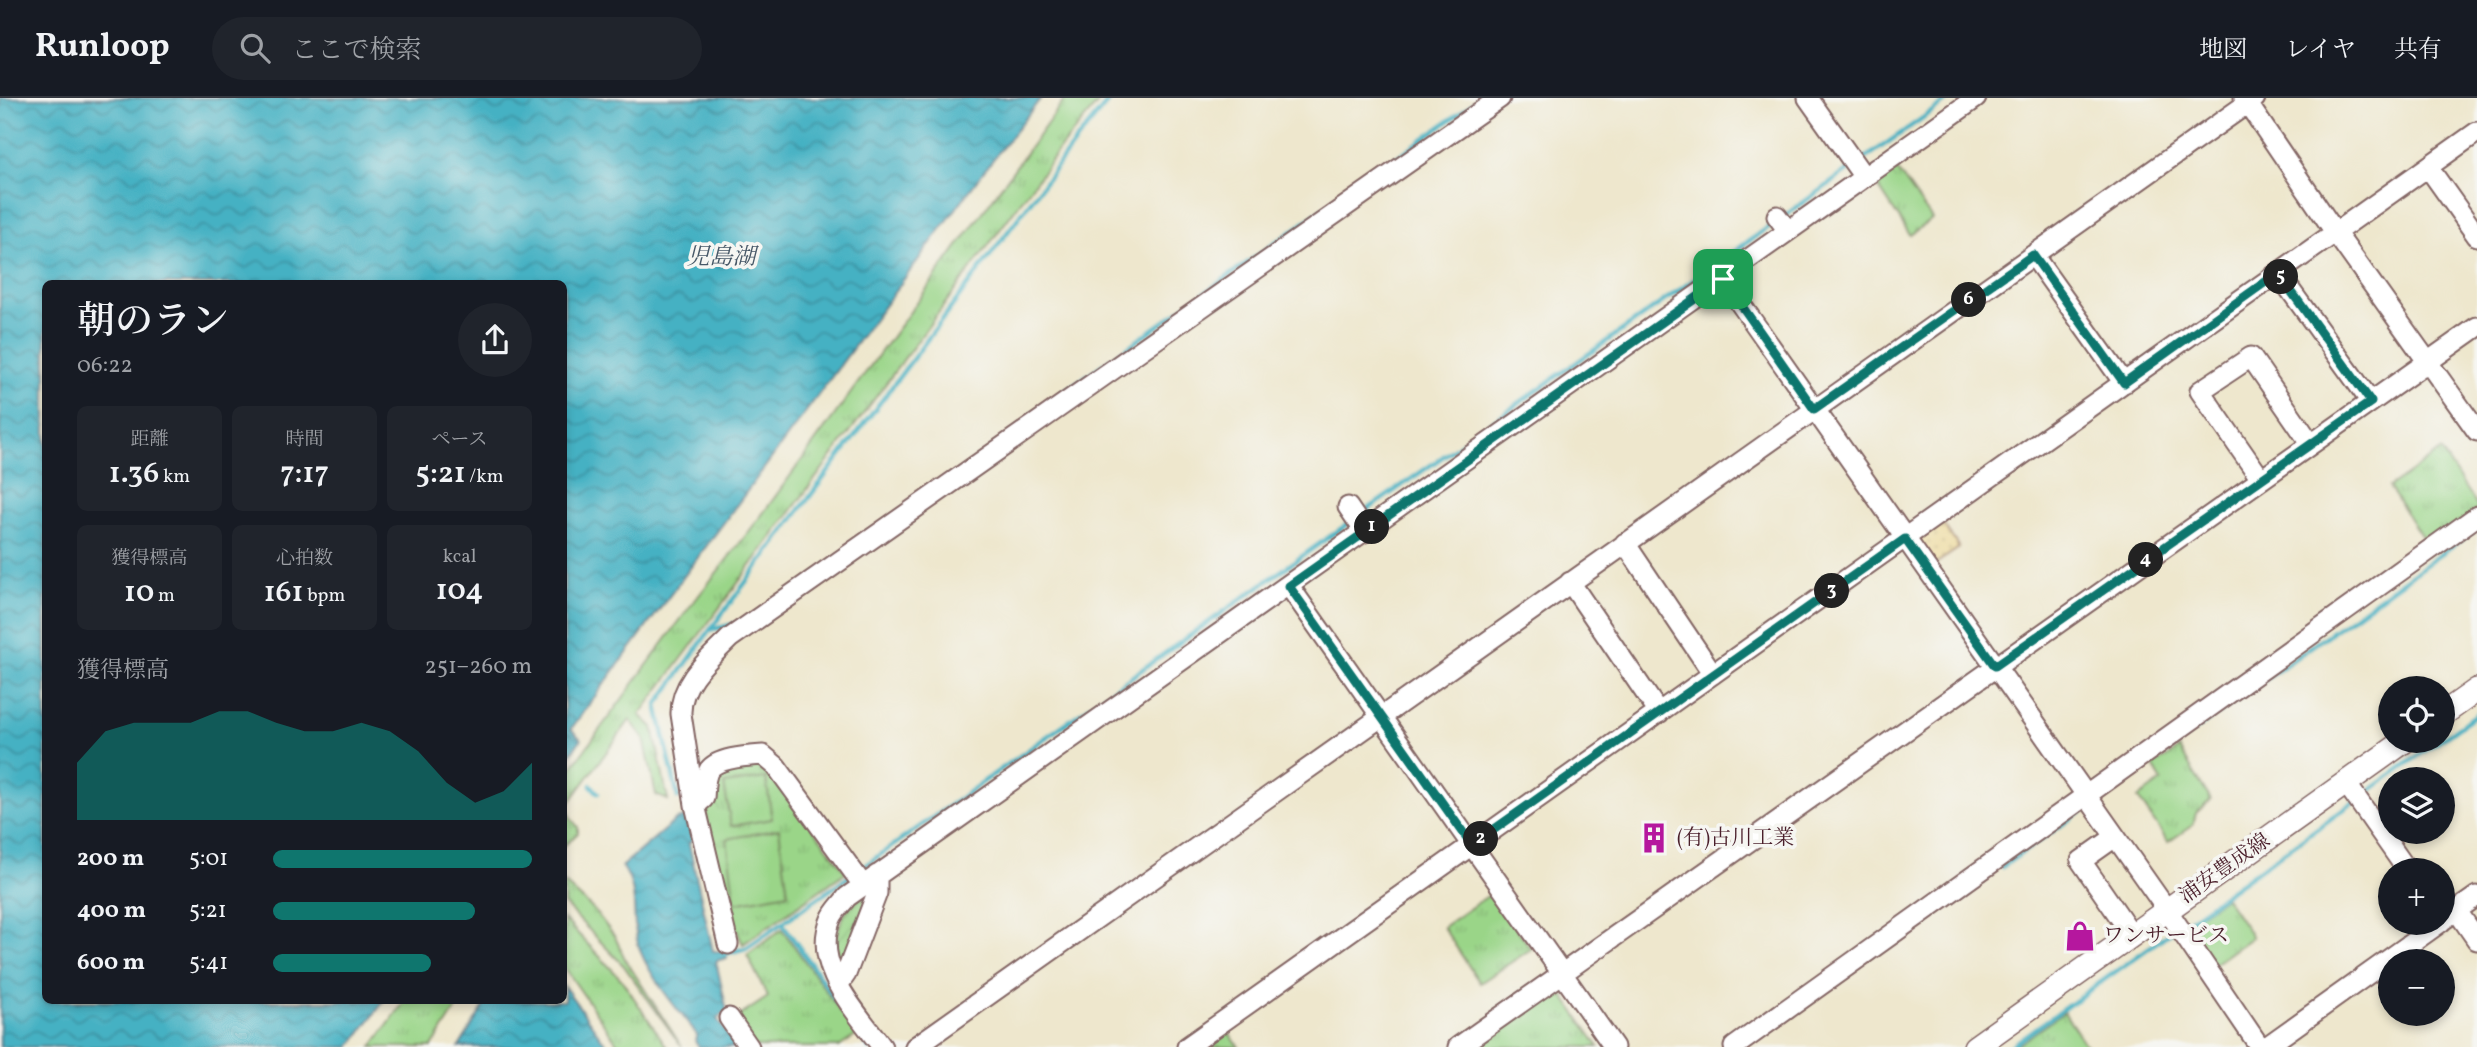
<!DOCTYPE html>
<html lang="ja">
<head>
<meta charset="utf-8">
<style>
	:root { --surface:#171b24; --page:#20242c; --text:#f1f3f6; --muted:#9ea1a6; --line:#363941; --accent:#0f766e }
	body { margin:0; font-family:Vollkorn,"Noto Serif JP",serif; background:var(--page); color:var(--text); height:100vh; display:flex; flex-direction:column; font-size:26px; white-space:nowrap }
	* { box-sizing:border-box; margin:0 }
	p { font-size:23px; color:var(--muted) }
	.icon { flex:none; width:38px; height:38px; fill:none; stroke:currentColor; stroke-width:2; stroke-linecap:round; stroke-linejoin:round }
	.map { position:relative; flex:1; overflow:hidden }
	.drawer { position:absolute; left:42px; top:182px; width:525px; height:724px; display:flex; flex-direction:column; background:var(--surface); border-radius:10px; box-shadow:0 4px 10px #0003 }
	.drawer>* { flex:none }
	.buttons { position:absolute; left:2378px; top:578px; display:grid; gap:14px }
	.buttons a { display:grid; place-items:center; width:77px; height:77px; border-radius:50%; background:var(--surface); box-shadow:0 4px 10px #0003; font-size:35px }
	.pin { position:absolute; display:grid; place-items:center; width:60px; height:60px; color:#fff; margin:-30px; border-radius:14px; box-shadow:0 4px 10px #0006 }
	.km { position:absolute; width:35px; height:35px; margin:-18px; border-radius:50%; background:#222; color:#fff; font-size:19px; line-height:35px; text-align:center }
	.round { display:grid; place-items:center; flex:none; width:74px; height:74px; border-radius:37px; background:var(--page) }
	.summary { display:flex; align-items:center; justify-content:space-between; height:119px; padding:0 35px }
	h1 { font-size:38px; font-weight:600; line-height:52px }
	.stats { display:grid; grid-template-columns:repeat(3,1fr); gap:10px; height:119px; padding:7px 35px }
	.stats div { display:grid; align-content:center; border-radius:10px; background:var(--page); text-align:center }
	.stats b { font-size:30px; font-weight:600 }
	.stats small { font-size:19px; font-weight:400 }
	.stats p { font-size:19px }
	.chart { height:196px; padding:14px 35px }
	.chart p { display:flex; justify-content:space-between }
	.chart svg { width:100%; height:126px; margin-top:7px; fill:var(--accent); opacity:.7 }
	ul { padding:0 35px; list-style:none; font-size:23px }
	li { display:grid; grid-template-columns:112px 84px 1fr; align-items:center; height:52px }
	li i { height:18px; border-radius:9px; background:var(--accent) }
	header { display:flex; align-items:center; gap:42px; box-sizing:border-box; height:98px; padding:0 35px; background:var(--surface); border-bottom:2px solid var(--line) }
	header strong { font-size:33px }
	nav { display:flex; gap:38px; margin-inline-start:auto; font-size:24px }
	.search { width:490px; height:63px; background:var(--page); display:flex; align-items:center; gap:18px; box-sizing:border-box; padding:0 24px; border-radius:38px; color:var(--muted); font-size:26px }
	.map>svg:first-child { display:block }
	.grass { fill:url(#grass-tufts); stroke:#727a5a; stroke-width:2 }
	.sand { fill:url(#sand-dots); stroke:#9c7c64; stroke-width:2 }
	.garden { fill:url(#garden-furrows); stroke:#727a5a; stroke-width:2 }
	.pitch { fill:#9ad588; stroke:#727a5a; stroke-width:2 }
	.water { fill:url(#water-waves); stroke:#486877; stroke-width:2 }
	.lines { fill:none; stroke-linecap:round; stroke-linejoin:round }
	.stream { stroke:#45b1c3; stroke-width:4.5 }
	.minor-casing { stroke:#836564; stroke-width:23 }
	.major-casing { stroke:#836564; stroke-width:26 }
	.minor { stroke:#fff; stroke-width:19 }
	.major { stroke:#fff; stroke-width:23 }
	.route-casing { stroke:#fff; stroke-width:14 }
	.route { stroke:#0f766e; stroke-width:9 }
	.labels { text-anchor:middle; dominant-baseline:central; stroke-width:7; stroke-linejoin:round; paint-order:stroke }
	.poi-label { font-size:21px; fill:#4a1f2b; stroke:#f6f6f2; text-anchor:start }
	.street-label { font-size:21px; fill:#4a1f2b; stroke:#f6f6f2 }
	.water-label { font-size:23px; font-style:italic; fill:#485968; stroke:#f6f6f2 }
</style>
</head>
<body>
<header>
<strong>Runloop</strong>
<div class="search"><svg class="icon" aria-label="search" viewBox="0 0 24 24"><circle cx="10" cy="10" r="6"/><path d="M15 15l6 6"/></svg>ここで検索</div>
<nav><a>地図</a><a>レイヤ</a><a>共有</a></nav>
</header>
<div class="map">
<svg width="2477" height="949" viewBox="0 0 2477 949">
	<defs>
		<pattern id="grass-tufts" width="24" height="20" patternUnits="userSpaceOnUse" patternTransform="scale(1.75)"><rect width="24" height="20" fill="#9ad588"/><path d="M3 7l-1-3M5 7V3M7 7l1-3M15 17l-1-3M17 17v-4M19 17l1-3" fill="none" stroke="#86b676"/></pattern>
		<pattern id="sand-dots" width="8" height="8" patternUnits="userSpaceOnUse" patternTransform="scale(1.75)"><rect width="8" height="8" fill="#eeda9e"/><path d="M2 2h.1M6 6h.1" fill="none" stroke="#cebb88" stroke-width="1.8" stroke-linecap="round"/></pattern>
		<pattern id="garden-furrows" width="10" height="10" patternUnits="userSpaceOnUse" patternTransform="scale(1.75)"><rect width="10" height="10" fill="#9ad588"/><path d="M-1 1l2-2M0 10L10 0M9 11l2-2" fill="none" stroke="#86b676"/></pattern>
		<pattern id="water-waves" width="16" height="10" patternUnits="userSpaceOnUse" patternTransform="scale(1.75)"><rect width="16" height="10" fill="#45b1c3"/><path d="M0 5q4-4 8 0t8 0" fill="none" stroke="#3c8f9f"/></pattern>
	</defs>
	<rect width="100%" height="100%" fill="#f6f6f2"/>
	<filter id="ink" filterUnits="userSpaceOnUse"><feTurbulence type="fractalNoise" baseFrequency=".0143" numOctaves="2"/><feDisplacementMap in="SourceGraphic" scale="14" xChannelSelector="R" yChannelSelector="G"/><feConvolveMatrix kernelMatrix="1 2 1 2 8 2 1 2 1" color-interpolation-filters="sRGB"/></filter>
	<filter id="wash" filterUnits="userSpaceOnUse"><feTurbulence type="fractalNoise" baseFrequency=".00686" numOctaves="4" result="noise"/><feDisplacementMap in="SourceGraphic" scale="28" xChannelSelector="R" yChannelSelector="G"/><feGaussianBlur stdDeviation="1.57" result="paint"/><feColorMatrix in="noise" values="0 0 0 0 0 0 0 0 0 0 0 0 0 0 0 0 0 1.4 0 .05"/><feComposite in="paint" operator="in"/></filter>
	<g filter="url(#wash)">
		<rect width="100%" height="100%" fill="#eee7cd"/>
		<path class="grass" d="M1066,0h36l-40,48 -422,569 13,12 15,73 -12,-5 -12,-57 -14,-18 -63,86 3,11 8,10v6l-14,13v-68l125,-170 72,-92z
			M1895,69l37,52 -22,16 -36,-55z
			M2441,353l36,55v4l-46,33 -3,-5 -4,2 -35,-53z
			M2179,651l32,51 -15,13 -3,12 -25,17 -30,-44 24,-17 -9,-15z
			M764,666l82,108 -103,72 -22,-45 -16,-88 13,-42z
			M564,785l30,27 21,27 10,22 57,88 -58,-81 -60,-62z
			M1492,795l39,56 -51,34 -37,-56z
			M2225,799l27,40 -41,29 -27,-41z
			M564,821l57,60 46,68h-47l-56,-80z
			M782,831l75,106 -18,12h-85l-19,-28 33,-22 -21,-42z
			M1558,890l41,59h-112l-4,-6z
			M405,903h56l-29,46h-60z
			M2064,914l23,35h-71v-1z
			M1227,932l12,17h-37z"/>
		<path class="sand" d="M1942,424l17,26 -27,18 -17,-25z"/>
		<path class="garden" d="M870,792l-28,81c-11,-19 -5,-53 10,-68 5,-5 12,-9 18,-13z"/>
		<path class="pitch" d="M766,680l6,41 -41,7 -7,-42z
			M779,731l9,64 -53,10 -8,-64z"/>
		<path class="water" d="M0,0h1041l-57,73 -413,558 10,10 -17,25v-480h-518v717h338l-34,46h-350z
			M688,718l5,21 -4,7 24,107h13l1,7 -11,3 11,50 -10,8 19,28h-37l-4,-6 2,-6c-19,-26 -50,-60 -59,-91 -8,-28 3,-51 -16,-78l55,-47z
			M564,888l44,61h-149l28,-46h77z"/>
		<g class="lines">
			<path class="stream" d="M1860,64l91,-64
				M1783,119l67,-48
				M1033,316l448,-316
				M1360,417l416,-293
				M710,532l25,-6
				M2443,640l34,-24
				M564,665l3,3
				M591,687l7,8
				M2361,699l79,-57
				M678,700l-21,-93 53,-75 365,-488 36,-44
				M2097,702l380,-272
				M2002,769l85,-60
				M860,771l493,-349
				M2186,824l168,-120
				M783,826l55,79
				M721,857l25,-7 104,-72
				M858,933l11,16
				M2010,949l161,-115"/>
		</g>
	</g>
	<g filter="url(#ink)">
		<g class="lines">
			<g class="minor-casing">
				<path id="minor" d="M1808,0l56,79
					M2244,0l91,134 142,199
					M2428,69l49,69
					M1777,118l11,15
					M2033,157l91,128
					M2278,175l93,129
					M1723,181l444,631 93,137
					M2261,381l-61,-88 51,-34 60,87
					M1348,409l17,25
					M1625,445l88,131
					M1570,484l89,131
					M1289,488l325,461
					M2346,685l61,87
					M696,707l8,-7c1,-9 0,-20 5,-28 9,-13 40,-14 54,-15l13,11 87,119
					M2115,739l-34,24 51,74
					M2457,813l20,29
					M2443,822l34,-24
					M728,846l-33,-139 -14,-91c-1,-32 28,-55 49,-76l770,-540
					M839,886l7,-10 31,-81v-18
					M729,920l20,29
					M882,949c-25,-35 -71,-81 -51,-128 3,-8 11,-15 16,-22l1129,-799
					M915,949l1340,-949
					M1187,949l1290,-915
					M1458,949l1019,-720
					M1734,949l743,-531
					M2266,949l175,-125"/>
			</g>
			<g class="major-casing">
				<path id="major" d="M2443,616l34,-24
					M1975,949l431,-307"/>
			</g>
			<use href="#minor" class="minor"/>
			<use href="#major" class="major"/>
		</g>
	</g>
	<g class="lines" filter="url(#ink)">
		<g class="route-casing">
			<path id="route" d="M2033,157l91,128 154,-110 93,129 -376,264 -90,-127 -433,306 -183,-259 434,-307 91,130z"/>
		</g>
		<use href="#route" class="route"/>
	</g>
	<defs>
		<g id="building-bare" transform="scale(2.415)"><path d="M-4-6H4V6H1V3H-1V6H-4ZM-2.5-4.3h1.7v1.8h-1.7ZM.8-4.3h1.7v1.8H.8ZM-2.5-1h1.7V.8h-1.7ZM.8-1h1.7V.8H.8Z" fill="#b5179e" stroke="#f6f6f2" stroke-width="2.5" paint-order="stroke"/></g>
		<g id="shop-bare" transform="scale(2.415)"><path d="M-5-2.5h2.3a2.7 3.5 0 0 1 5.4 0H5L5.5 6h-11ZM-1.5-2.5h3a1.5 2.3 0 0 0-3 0Z" fill="#b5179e" stroke="#f6f6f2" stroke-width="2.5" paint-order="stroke"/></g>
	</defs>
	<g fill-rule="evenodd">
		<use href="#building-bare" x="1654" y="740"/>
		<use href="#shop-bare" x="2080" y="838"/>
	</g>
	<g class="labels">
		<g class="poi-label">
			<text x="1677" y="740">(有)古川工業</text>
			<text x="2103" y="838">ワンサービス</text>
		</g>
		<g class="street-label">
			<text transform="translate(2225 771) rotate(-35)">浦安豊成線</text>
		</g>
		<g class="water-label">
			<text x="721" y="160">児島湖</text>
		</g>
	</g>
</svg>
<div class="buttons">
<a><svg class="icon" aria-label="locate" viewBox="0 0 24 24"><circle cx="12" cy="12" r="6"/><path d="M12 2v4M12 18v4M2 12h4M18 12h4"/></svg></a>
<a><svg class="icon" aria-label="layers" viewBox="0 0 24 24"><path d="M12 4l9 5-9 5-9-5zM3 14l9 5 9-5"/></svg></a>
<a>+</a>
<a>−</a>
</div>
<div class="pin" style="left:1723px;top:181px;background:#1e9e55"><svg class="icon" aria-label="arrive" viewBox="0 0 24 24"><path d="M6 21V4h12l-3 4 3 4H6"/></svg></div>
<b class="km" style="left:1372px;top:429px">1</b>
<b class="km" style="left:1481px;top:741px">2</b>
<b class="km" style="left:1832px;top:493px">3</b>
<b class="km" style="left:2146px;top:462px">4</b>
<b class="km" style="left:2281px;top:179px">5</b>
<b class="km" style="left:1969px;top:202px">6</b>
<section class="drawer">
<div class="summary"><div><h1>朝のラン</h1><p>06:22</p></div><a class="round"><svg class="icon" aria-label="share" viewBox="0 0 24 24"><path d="M12 15V3M7 8l5-5 5 5M5 13v7h14v-7"/></svg></a></div>
<div class="stats">
<div><p>距離</p><b>1.36<small> km</small></b></div>
<div><p>時間</p><b>7:17</b></div>
<div><p>ペース</p><b>5:21<small> /km</small></b></div>
</div>
<div class="stats">
<div><p>獲得標高</p><b>10<small> m</small></b></div>
<div><p>心拍数</p><b>161<small> bpm</small></b></div>
<div><p>kcal</p><b>104</b></div>
</div>
<div class="chart"><p><span>獲得標高</span>251–260 m</p>
<svg viewBox="0 0 160 44" preserveAspectRatio="none"><path d="M0 44V24L10 13L20 10L30 10L40 10L50 6L60 6L70 10L80 13L90 13L100 10L110 13L120 20L130 31L140 38L150 34L160 24V44z"/></svg>
</div>
<ul>
<li><b>200 m</b>5:01<i style="width:100%"></i></li>
<li><b>400 m</b>5:21<i style="width:78%"></i></li>
<li><b>600 m</b>5:41<i style="width:61%"></i></li>
</ul>
</section>
</div>
</body>
</html>
